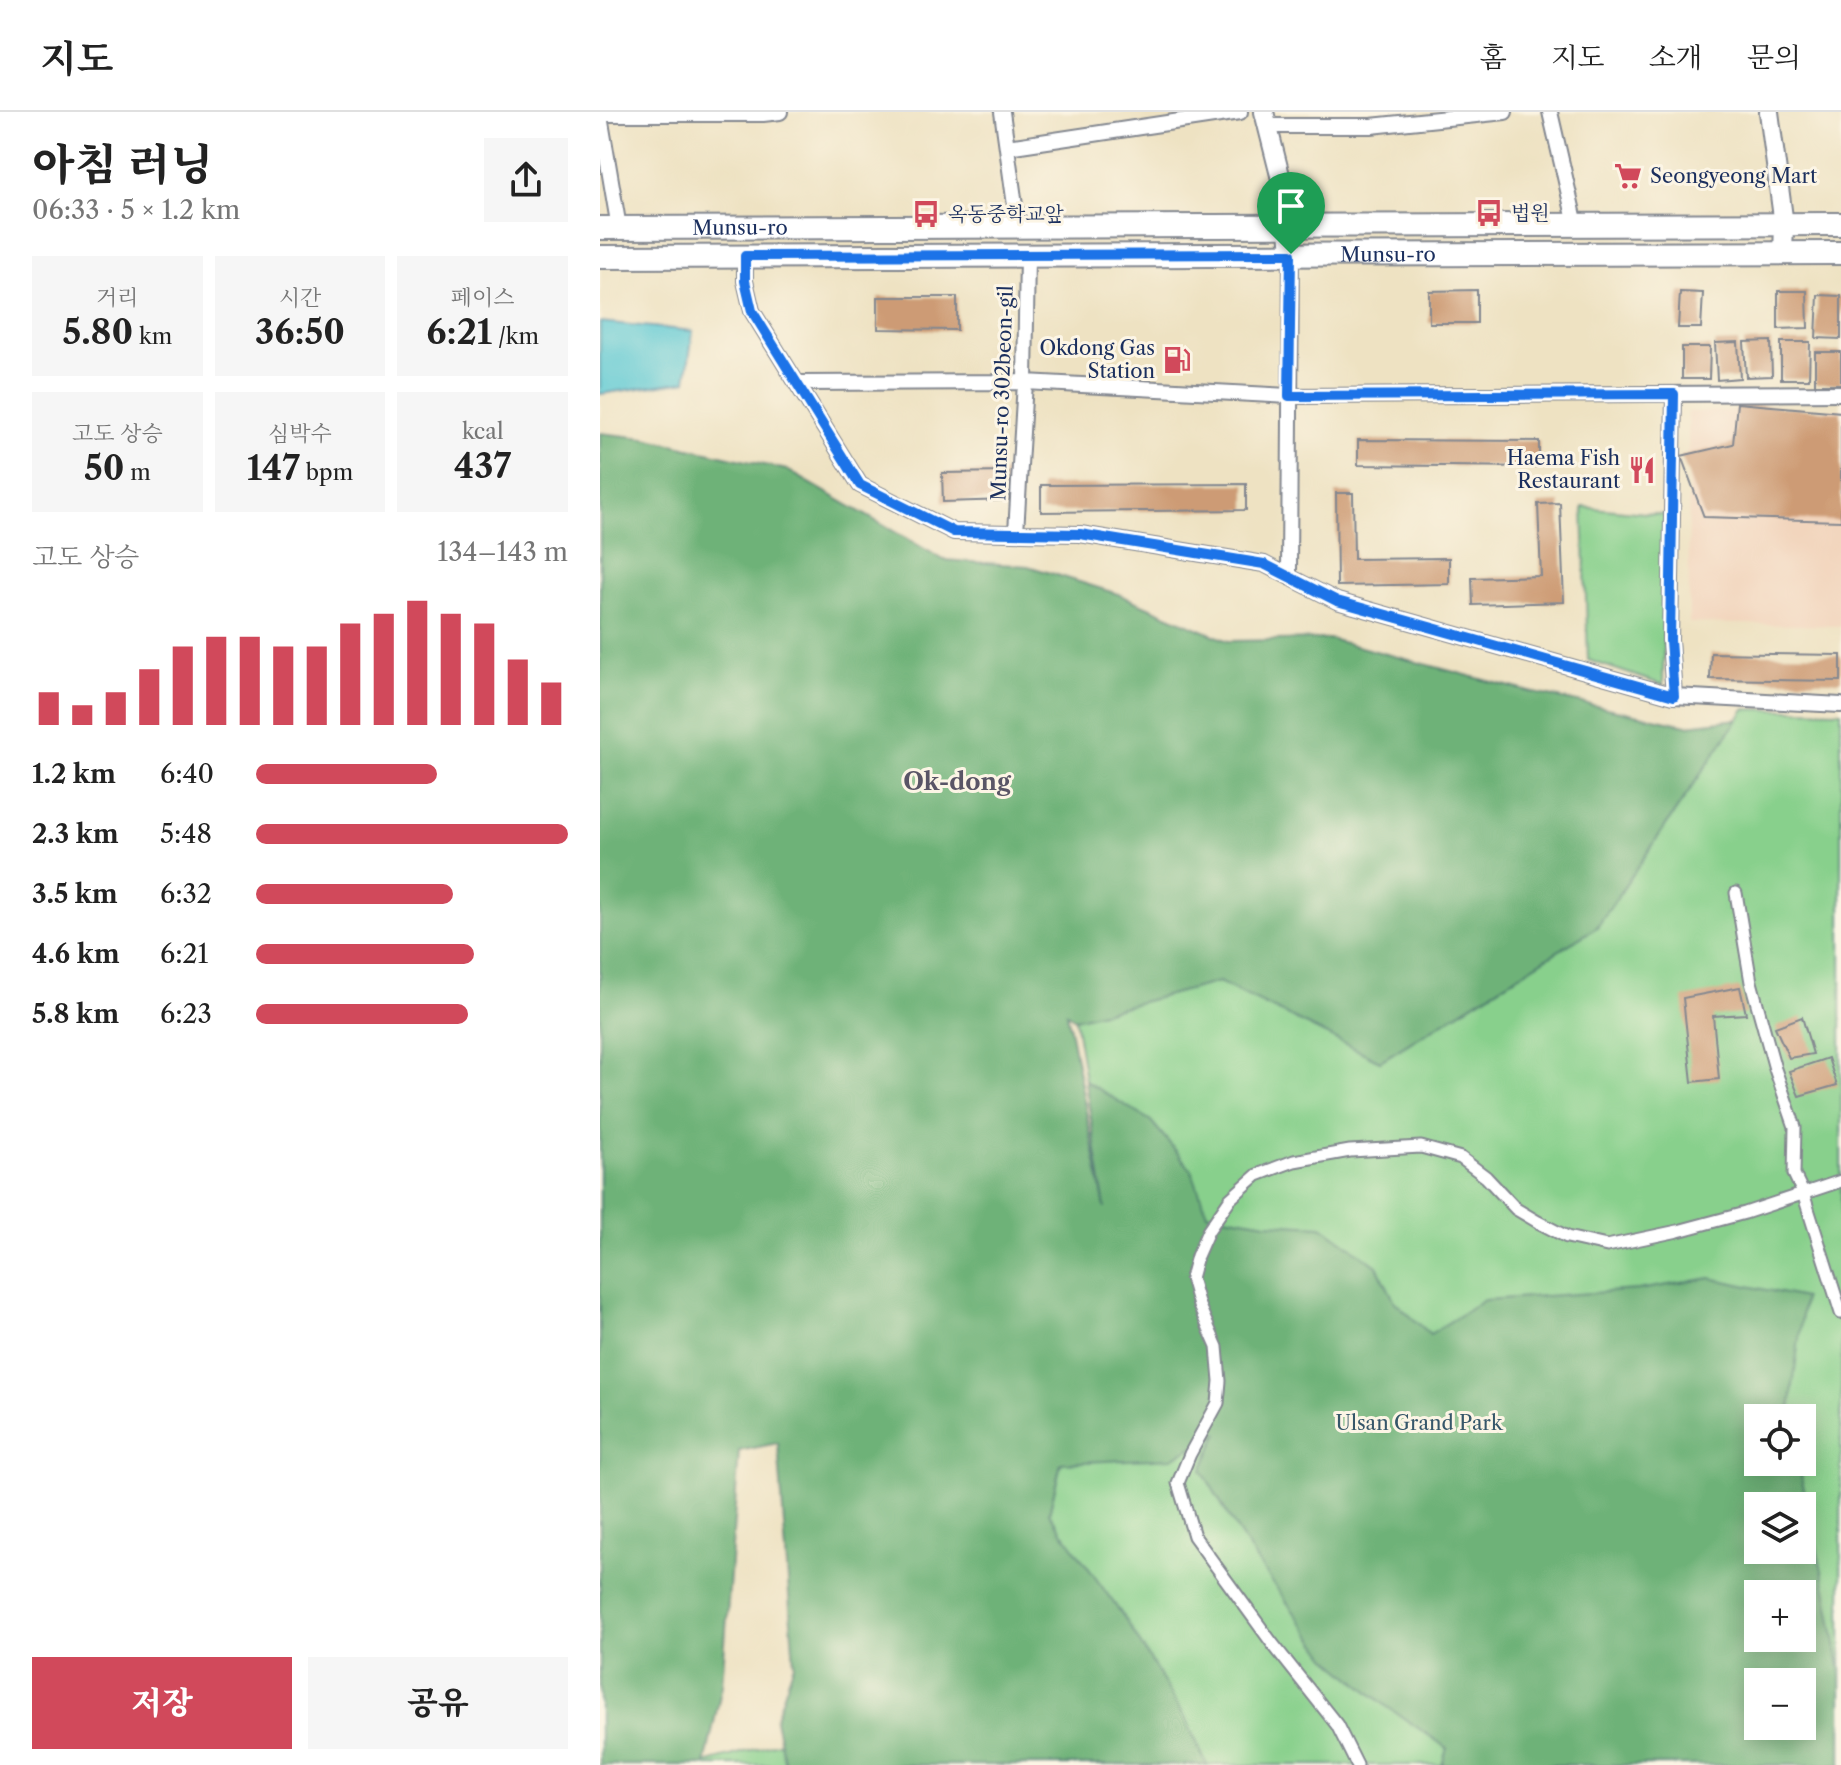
<!DOCTYPE html>
<html lang="ko">
<head>
<meta charset="utf-8">
<style>
	:root { --surface:#fff; --page:#f6f6f6; --text:#222; --muted:#767676; --line:#e0e0e0; --accent:#d1495b }
	body { margin:0; font-family:"Libre Caslon Text","Noto Serif KR",serif; background:var(--page); color:var(--text); height:100vh; display:flex; flex-direction:column; font-size:30px; white-space:nowrap }
	* { box-sizing:border-box; margin:0 }
	p { font-size:26px; color:var(--muted) }
	.icon { flex:none; width:44px; height:44px; fill:none; stroke:currentColor; stroke-width:2; stroke-linecap:round; stroke-linejoin:round }
	.map { position:relative; flex:1; overflow:hidden }
	.side { display:flex; flex-direction:column; background:var(--surface); width:600px }
	.side>* { flex:none }
	.tools { position:absolute; left:1144px; top:1292px; display:grid; gap:16px }
	.tools a { display:grid; place-items:center; width:72px; height:72px; border-radius:0px; background:var(--surface); box-shadow:0 4px 20px #0003; font-size:40px }
	.pin { position:absolute; display:grid; place-items:center; width:68px; height:68px; color:#fff; margin:-82px -34px; border-radius:50% 50% 50% 0; rotate:-45deg; box-shadow:0 0 8px #0007 }
	.pin .icon { rotate:45deg }
	.round { display:grid; place-items:center; flex:none; width:84px; height:84px; border-radius:0px; background:var(--page) }
	.headline { display:flex; align-items:center; justify-content:space-between; height:136px; padding:0 32px }
	h1 { font-size:44px; font-weight:800; line-height:60px }
	.figures { display:grid; grid-template-columns:repeat(3,1fr); gap:12px; height:136px; padding:8px 32px }
	.figures div { display:grid; align-content:center; border-radius:0px; background:var(--page); text-align:center }
	.figures b { font-size:34px; font-weight:800 }
	.figures small { font-size:22px; font-weight:400 }
	.figures p { font-size:22px }
	.chart { height:224px; padding:16px 32px }
	.chart p { display:flex; justify-content:space-between }
	.chart svg { width:100%; height:144px; margin-top:8px; stroke:var(--accent); stroke-width:6 }
	.button { display:flex; gap:16px; margin-top:auto; padding:16px 32px }
	.button a { flex:1; height:92px; border-radius:0px; background:var(--accent); color:#fff; font-size:32px; font-weight:800; line-height:92px; text-align:center }
	.button a+a { background:var(--page); color:var(--text) }
	ul { padding:0 32px; list-style:none; font-size:26px }
	li { display:grid; grid-template-columns:128px 96px 1fr; align-items:center; height:60px }
	li i { height:20px; border-radius:10px; background:var(--accent) }
	header { display:flex; align-items:center; gap:48px; box-sizing:border-box; height:112px; padding:0 40px; background:var(--surface); border-bottom:2px solid var(--line) }
	header strong { font-size:38px }
	nav { display:flex; gap:44px; margin-inline-start:auto; font-size:28px }
	main { display:flex; flex:1; min-height:0 }
	.map>svg:first-child { display:block }
	.built { fill:#f2d5bd }
	.green { fill:#88d08c; stroke:#528075; stroke-width:2; fill-rule:evenodd }
	.forest { fill:#6eb278; stroke:#44706b; stroke-width:2; fill-rule:evenodd }
	.water { fill:#5dc9d3; stroke:#3c7c98; stroke-width:2 }
	.building { fill:#cd9b74 }
	.lines { fill:none; stroke-linecap:round; stroke-linejoin:round }
	.pedestrian-casing { stroke:#848890; stroke-width:15 }
	.minor-casing { stroke:#848890; stroke-width:18 }
	.tertiary-casing { stroke:#848890; stroke-width:22 }
	.secondary-casing { stroke:#848890; stroke-width:26 }
	.pedestrian { stroke:#fff; stroke-width:11 }
	.minor { stroke:#fff; stroke-width:14 }
	.tertiary { stroke:#fff; stroke-width:18 }
	.secondary { stroke:#fff; stroke-width:22 }
	.route-casing { stroke:#fff; stroke-width:16 }
	.route { stroke:#1a73e8; stroke-width:10 }
	.labels { text-anchor:middle; dominant-baseline:central; stroke-width:6; stroke-linejoin:round; paint-order:stroke }
	.poi-label { font-size:20px; fill:#1b2f5e; stroke:#fcf5e5; text-anchor:start }
	.street-label { font-size:20px; fill:#1b2f5e; stroke:#fcf5e5 }
	.park-label { font-size:20px; fill:#36576a; stroke:#fcf5e5 }
	.quarter-label { font-size:24px; font-weight:bold; fill:#595566; stroke:#fcf5e5 }
</style>
</head>
<body>
<header>
<strong>지도</strong>
<nav><a>홈</a><a>지도</a><a>소개</a><a>문의</a></nav>
</header>
<main>
<section class="side">
<div class="headline"><div><h1>아침 러닝</h1><p>06:33 · 5 × 1.2 km</p></div><a class="round"><svg class="icon" aria-label="share" viewBox="0 0 24 24"><path d="M12 15V3M7 8l5-5 5 5M5 13v7h14v-7"/></svg></a></div>
<div class="figures">
<div><p>거리</p><b>5.80<small> km</small></b></div>
<div><p>시간</p><b>36:50</b></div>
<div><p>페이스</p><b>6:21<small> /km</small></b></div>
</div>
<div class="figures">
<div><p>고도 상승</p><b>50<small> m</small></b></div>
<div><p>심박수</p><b>147<small> bpm</small></b></div>
<div><p>kcal</p><b>437</b></div>
</div>
<div class="chart"><p><span>고도 상승</span>134–143 m</p>
<svg viewBox="0 0 160 44" preserveAspectRatio="none"><path d="M5 44V34M15 44V38M25 44V34M35 44V27M45 44V20M55 44V17M65 44V17M75 44V20M85 44V20M95 44V13M105 44V10M115 44V6M125 44V10M135 44V13M145 44V24M155 44V31"/></svg>
</div>
<ul>
<li><b>1.2 km</b>6:40<i style="width:58%"></i></li>
<li><b>2.3 km</b>5:48<i style="width:100%"></i></li>
<li><b>3.5 km</b>6:32<i style="width:63%"></i></li>
<li><b>4.6 km</b>6:21<i style="width:70%"></i></li>
<li><b>5.8 km</b>6:23<i style="width:68%"></i></li>
</ul>
<div class="button"><a>저장</a><a>공유</a></div>
</section>
<div class="map">
<svg width="1241" height="1653" viewBox="0 0 1241 1653">
	<rect width="100%" height="100%" fill="#fcf5e5"/>
	<filter id="ink" filterUnits="userSpaceOnUse"><feTurbulence type="fractalNoise" baseFrequency=".0125" numOctaves="2"/><feDisplacementMap in="SourceGraphic" scale="16" xChannelSelector="R" yChannelSelector="G"/><feConvolveMatrix kernelMatrix="1 2 1 2 8 2 1 2 1" color-interpolation-filters="sRGB"/></filter>
	<filter id="wash" filterUnits="userSpaceOnUse"><feTurbulence type="fractalNoise" baseFrequency=".006" numOctaves="4" result="noise"/><feDisplacementMap in="SourceGraphic" scale="32" xChannelSelector="R" yChannelSelector="G"/><feGaussianBlur stdDeviation="1.8" result="paint"/><feColorMatrix in="noise" values="0 0 0 0 0 0 0 0 0 0 0 0 0 0 0 0 0 1.4 0 .05"/><feComposite in="paint" operator="in"/></filter>
	<g filter="url(#wash)">
		<rect width="100%" height="100%" fill="#eee2c2"/>
		<path class="built" d="M1241,297v217l-152,-3 -1,-211z"/>
		<path class="green" d="M983,395l82,8 -2,170 -75,-25z
			M1145,597l96,2v1054h-1144l209,-57 143,-195 64,-265 -38,-229 144,-37 161,79 217,-134zM1158,1306h44v44h-44zM1158,1394h44v44h-44zM1158,1482h44v44h-44zM1158,1570h44v44h-44z"/>
		<path class="forest" d="M0,321l45,5 142,32 157,90 84,6 90,28 110,47 102,-2 200,53 157,33 51,-6 -141,208 -217,134 -161,-79 -144,37 -8,-6 38,195 -20,-127 66,40 40,48 16,44 60,10 55,3 55,40 18,36 35,32 54,-34 154,-10 73,-12 93,20 -15,120h-31v44h40l28,127 15,83v93h-399l5,-17 -61,-42 -59,-49 -68,-93 -27,-42 -30,-52 16,-36 -46,24 -111,5 -12,50 77,107 60,99 21,46h-422l-10,-45 19,-56 -16,-221 -39,8 -17,234 -17,80h-105zM1158,1394h44v44h-44zM1158,1482h44v44h-44zM1158,1570h44v44h-44z"/>
		<path class="water" d="M0,210l93,9 -7,50 -86,13z"/>
		<g id="blocks">
			<path class="building" d="M877,178v33h-48v-32z
				M1178,179h29l1,37 -30,1z
				M1080,180l23,1 -2,35h-23z
				M1218,183l23,1v43l-25,-1z
				M278,185h79v33l-79,-1z
				M1171,229l1,35 -26,1 -2,-35z
				M1138,230l2,36 -23,2 -2,-37z
				M1181,230h29l-1,37h-28z
				M1082,235h28l-1,32h-27z
				M1215,240h26v32h-26z
				M1137,291l104,9v109l-137,-4 -23,-61 52,-12z
				M758,328l181,1v26l-181,-2z
				M408,360l1,28 -66,2 -1,-29z
				M646,372v26l-205,2v-27z
				M736,381h17l1,66 95,-1v26l-112,2z
				M960,391l4,99 -91,3 -1,-27 69,-2 -3,-72z
				M1111,541l130,2v26l-131,-2z
				M1140,875l6,27 -33,2 6,63 -27,3 -9,-84z
				M1202,905l11,37 -24,4 -14,-31z
				M1228,946l9,27 -38,11 -10,-25z"/>
		</g>
	</g>
	<g filter="url(#ink)">
		<use href="#blocks" fill-opacity="0" stroke="#848890" stroke-width="2"/>
		<g class="lines">
			<g class="pedestrian-casing">
				<path id="pedestrian" d="M1136,781l15,89 24,87 20,58 -1,47 9,19 38,120
					M757,1653l-20,-40 -65,-82 -78,-107 -16,-53 12,-29 28,-51 2,-22 -3,-34 -18,-41 -8,-28 6,-22 11,-25 22,-32 27,-24 37,-14 56,-10 71,-4 40,11 25,19 30,32 22,13 29,15 40,9 71,-15 67,-18 96,-32"/>
			</g>
			<g class="minor-casing">
				<path id="minor" d="M402,0l16,115
					M950,0l26,113
					M0,2h163l17,-2
					M0,4l19,112
					M668,14h103l134,-14
					M407,35l233,-35
					M145,144v25l7,30 108,174 94,47 126,2 184,30 73,37 337,95 167,9
					M196,271l229,-1 264,14 552,-3
					M1074,282l-4,246 4,56
					M416,420l9,-150 2,-127
					M689,463l2,-321"/>
			</g>
			<g class="tertiary-casing">
				<path id="tertiary" d="M664,0l23,91 4,51
					M1169,0l15,113 -1,28"/>
			</g>
			<g class="secondary-casing">
				<g id="secondary">
					<path id="s1" d="M0,116l1241,-4"/>
					<path id="s2" d="M0,145l1241,-4"/>
				</g>
			</g>
			<use href="#pedestrian" class="pedestrian"/>
			<use href="#minor" class="minor"/>
			<use href="#tertiary" class="tertiary"/>
			<use href="#secondary" class="secondary"/>
		</g>
	</g>
	<g class="lines" filter="url(#ink)">
		<g class="route-casing">
			<path id="route" d="M691,142l-2,142 385,-2 -4,246 4,56 -337,-95 -73,-37 -184,-30 -126,-2 -94,-47 -108,-174 -7,-30v-25z"/>
		</g>
		<use href="#route" class="route"/>
	</g>
	<defs>
		<g id="supermarket-bare" transform="scale(2.16)"><path d="M-6-5.5h2.5l.6 2H6L4.5 2H-2.5L-4.4-4H-6ZM-1.5 3.2a1.3 1.3 0 1 0 .1 0ZM3 3.2a1.3 1.3 0 1 0 .1 0Z" fill="#d1495b" stroke="#fcf5e5" stroke-width="2.5" paint-order="stroke"/></g>
		<g id="bus-bare" transform="scale(2.16)"><path d="M-5-6H5V4H4V6H2V4H-2V6H-4V4H-5ZM-3.5-4V0h7V-4ZM-3.5 1.2v1.5H-2V1.2ZM2 1.2v1.5H3.5V1.2Z" fill="#d1495b" stroke="#fcf5e5" stroke-width="2.5" paint-order="stroke"/></g>
		<g id="fuel-bare" transform="scale(2.16)"><path d="M-5.5-6h7V0h2V4h1.3V-2.5L3-4.5l.8-.8L6-3V5H2.5V1h-1V6h-7ZM-4.2-4.7v3.2H.2V-4.7Z" fill="#d1495b" stroke="#fcf5e5" stroke-width="2.5" paint-order="stroke"/></g>
		<g id="restaurant-bare" transform="scale(2.16)"><path d="M-5-6h1v4h1v-4h1v4h1v-4h1v5L-1.5 .5V6h-2V.5L-5-1ZM5-6V6H3V1.5H1.5Q1.5-4 5-6Z" fill="#d1495b" stroke="#fcf5e5" stroke-width="2.5" paint-order="stroke"/></g>
	</defs>
	<g fill-rule="evenodd">
		<use href="#supermarket-bare" x="1028" y="64"/>
		<use href="#bus-bare" x="889" y="101"/>
		<use href="#bus-bare" x="326" y="102"/>
		<use href="#fuel-bare" x="577" y="248"/>
		<use href="#restaurant-bare" x="1042" y="358"/>
	</g>
	<g class="labels">
		<g class="poi-label">
			<text x="1050" y="64">Seongyeong Mart</text>
			<text x="911" y="101">법원</text>
			<text x="348" y="102">옥동중학교앞</text>
			<text x="555" y="236" text-anchor="end">Okdong Gas<tspan x="555" dy="23">Station</tspan></text>
			<text x="1020" y="346" text-anchor="end">Haema Fish<tspan x="1020" dy="23">Restaurant</tspan></text>
		</g>
		<g class="street-label">
			<text stroke="none"><textPath href="#s1" startOffset="140">Munsu-ro</textPath></text>
			<text stroke="none"><textPath href="#s2" startOffset="788">Munsu-ro</textPath></text>
			<text transform="translate(402 281) rotate(-88)">Munsu-ro 302beon-gil</text>
		</g>
		<g class="park-label">
			<text x="819" y="1311">Ulsan Grand Park</text>
		</g>
		<g class="quarter-label">
			<text x="357" y="669">Ok-dong</text>
		</g>
	</g>
</svg>
<div class="tools">
<a><svg class="icon" aria-label="locate" viewBox="0 0 24 24"><circle cx="12" cy="12" r="6"/><path d="M12 2v4M12 18v4M2 12h4M18 12h4"/></svg></a>
<a><svg class="icon" aria-label="layers" viewBox="0 0 24 24"><path d="M12 4l9 5-9 5-9-5zM3 14l9 5 9-5"/></svg></a>
<a>+</a>
<a>−</a>
</div>
<div class="pin" style="left:691px;top:142px;background:#1e9e55"><svg class="icon" aria-label="arrive" viewBox="0 0 24 24"><path d="M6 21V4h12l-3 4 3 4H6"/></svg></div>
</div>
</main>
</body>
</html>
